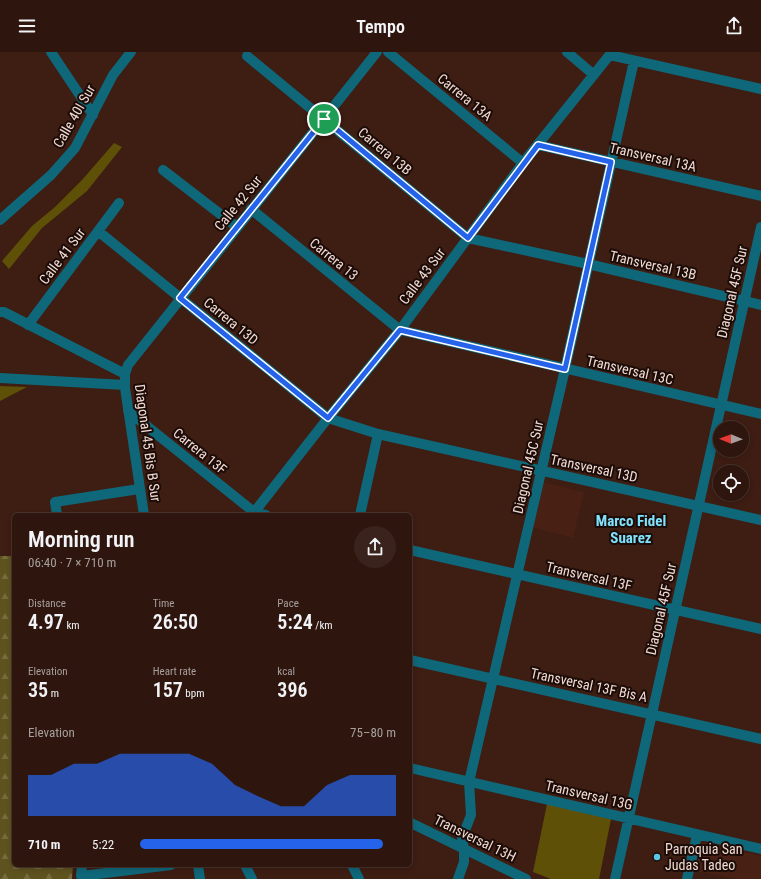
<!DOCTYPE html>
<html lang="en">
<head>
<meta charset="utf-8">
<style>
	:root { --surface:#2e160e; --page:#3a231c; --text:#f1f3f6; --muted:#a79f9e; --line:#49352e; --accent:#2563eb }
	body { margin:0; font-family:"Roboto Condensed",sans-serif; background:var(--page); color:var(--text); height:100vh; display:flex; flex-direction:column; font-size:15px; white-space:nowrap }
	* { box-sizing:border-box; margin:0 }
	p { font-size:13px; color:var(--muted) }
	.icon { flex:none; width:22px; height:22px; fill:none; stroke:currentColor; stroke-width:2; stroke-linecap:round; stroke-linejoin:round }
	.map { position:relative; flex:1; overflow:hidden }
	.side { position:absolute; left:12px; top:461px; width:400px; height:354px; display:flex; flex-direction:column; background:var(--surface); border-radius:6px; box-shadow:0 2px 6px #0003,0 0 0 1px var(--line) }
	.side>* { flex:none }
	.needle { width:26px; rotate:271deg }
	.controls { position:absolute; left:713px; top:369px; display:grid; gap:8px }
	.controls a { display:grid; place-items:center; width:36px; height:36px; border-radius:50%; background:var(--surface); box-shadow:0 2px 6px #0003,0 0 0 1px var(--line); font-size:20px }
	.pin { position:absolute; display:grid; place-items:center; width:34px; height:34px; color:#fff; margin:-17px; border:2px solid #fff; border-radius:50%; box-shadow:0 1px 4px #0007 }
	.round { display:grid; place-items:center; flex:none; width:42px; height:42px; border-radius:21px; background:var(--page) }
	.headline { display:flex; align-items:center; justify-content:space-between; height:68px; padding:0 16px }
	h1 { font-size:22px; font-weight:600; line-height:30px }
	.stats { display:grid; grid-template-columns:repeat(3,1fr); gap:6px; height:68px; padding:4px 16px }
	.stats div { display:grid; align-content:center }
	.stats b { font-size:20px; font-weight:600 }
	.stats small { font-size:11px; font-weight:400 }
	.stats p { font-size:11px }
	.chart { height:112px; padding:8px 16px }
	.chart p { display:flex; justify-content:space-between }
	.chart svg { width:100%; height:72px; margin-top:4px; fill:var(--accent); opacity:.7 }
	ul { padding:0 16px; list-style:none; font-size:13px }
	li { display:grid; grid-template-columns:64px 48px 1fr; align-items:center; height:30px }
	li i { height:10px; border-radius:5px; background:var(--accent) }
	header { display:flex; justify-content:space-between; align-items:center; height:52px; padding:0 16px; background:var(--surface); font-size:18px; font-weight:600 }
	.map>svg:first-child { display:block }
	.built { fill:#492014 }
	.green { fill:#5e5007 }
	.forest { fill:url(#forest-firs) }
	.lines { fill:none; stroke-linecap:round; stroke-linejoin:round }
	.minor { stroke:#0f677a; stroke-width:10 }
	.route-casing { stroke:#fff; stroke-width:8 }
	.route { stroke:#2563eb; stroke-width:5 }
	.poi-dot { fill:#59c8e4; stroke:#1b0c08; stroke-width:1.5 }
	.labels { text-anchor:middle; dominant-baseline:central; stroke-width:4; stroke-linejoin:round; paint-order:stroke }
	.street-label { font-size:14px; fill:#f2dad3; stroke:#1b0c08 }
	.poi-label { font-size:14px; fill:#f2dad3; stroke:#1b0c08; text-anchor:start }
	.neighbourhood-label { font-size:15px; font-weight:bold; fill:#80e3fe; stroke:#1b0c08 }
</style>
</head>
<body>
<header><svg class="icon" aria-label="menu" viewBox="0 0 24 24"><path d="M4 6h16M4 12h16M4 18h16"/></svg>Tempo<svg class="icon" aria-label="share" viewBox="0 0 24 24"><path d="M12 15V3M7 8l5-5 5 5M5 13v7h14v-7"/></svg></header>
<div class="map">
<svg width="761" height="827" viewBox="0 0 761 827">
	<defs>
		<pattern id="forest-firs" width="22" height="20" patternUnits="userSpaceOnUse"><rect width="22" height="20" fill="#5e531f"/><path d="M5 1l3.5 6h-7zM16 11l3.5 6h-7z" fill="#766b3f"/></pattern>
	</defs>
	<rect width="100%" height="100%" fill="#3e1d13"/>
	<path class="built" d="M542,430l42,10 -11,46 -42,-11z
		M702,791l59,13v23h-24l-41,-8z"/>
	<path class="green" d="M114,91l8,4 -35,44 -45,37 -33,41 -7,-8 30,-35 23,-19 27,-27z
		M0,334l27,1 -27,14z
		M547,752l64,15 -12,60h-48l-18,-7z"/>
	<path class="forest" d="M0,504h14v309h59l-1,14h-72z"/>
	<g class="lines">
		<path class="minor" d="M51,0l42,63
			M388,0l135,111
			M567,0l27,23
			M610,3l151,34
			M247,4l221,182 120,26 173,41
			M538,93l223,51
			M163,118l74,57
			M251,157l149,121 361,84
			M0,168l51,-45 24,-27 38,-73 18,-23
			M98,179l230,187 50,16 383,86
			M0,260h4l121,62
			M28,273l91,-122
			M0,326l125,7
			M128,359l126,101 12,3
			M57,463l-2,-13 84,-13
			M144,463l-19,-127v-14l3,-9 249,-313
			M252,463l76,-97 72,-88 123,-167 89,-111
			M360,463l18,-81
			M410,498l351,79
			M410,608l351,79
			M410,716l351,81
			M411,771l115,56
			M82,813l-1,11 90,-11
			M198,813l2,14
			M245,813l7,14
			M352,813l7,14
			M458,827l6,-17v-13l-2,-11 9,-23 -2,-33 96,-413 69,-308
			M615,827l146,-652
			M687,827l10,-44"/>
	</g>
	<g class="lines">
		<g class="route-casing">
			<path id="route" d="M324,67l144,119 70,-93 73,17 -46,207 -165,-39 -72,88 -148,-120z"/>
		</g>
		<use href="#route" class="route"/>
	</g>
	<circle class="poi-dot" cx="657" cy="805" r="4"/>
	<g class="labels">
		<g class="street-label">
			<text transform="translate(465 45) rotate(39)">Carrera 13A</text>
			<text transform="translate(74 64) rotate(-60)">Calle 40I Sur</text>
			<text transform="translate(385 99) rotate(40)">Carrera 13B</text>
			<text transform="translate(653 105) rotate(13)">Transversal 13A</text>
			<text transform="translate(238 151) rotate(-51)">Calle 42 Sur</text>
			<text transform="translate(62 204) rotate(-53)">Calle 41 Sur</text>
			<text transform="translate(334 207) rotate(39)">Carrera 13</text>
			<text transform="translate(653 213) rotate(13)">Transversal 13B</text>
			<text transform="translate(422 224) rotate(-53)">Calle 43 Sur</text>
			<text transform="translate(732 240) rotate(-77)">Diagonal 45F Sur</text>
			<text transform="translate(231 269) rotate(39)">Carrera 13D</text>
			<text transform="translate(630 318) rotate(13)">Transversal 13C</text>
			<text transform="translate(148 391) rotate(82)">Diagonal 45 Bis B Sur</text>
			<text transform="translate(200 399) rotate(39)">Carrera 13F</text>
			<text transform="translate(528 415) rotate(-77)">Diagonal 45C Sur</text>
			<text transform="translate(594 416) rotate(12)">Transversal 13D</text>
			<text transform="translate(589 524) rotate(13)">Transversal 13F</text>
			<text transform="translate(661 557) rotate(-77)">Diagonal 45F Sur</text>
			<text transform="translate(589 633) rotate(12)">Transversal 13F Bis A</text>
			<text transform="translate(589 743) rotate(13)">Transversal 13G</text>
			<text transform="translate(475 786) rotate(26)">Transversal 13H</text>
		</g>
		<g class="poi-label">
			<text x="665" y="797">Parroquia San<tspan x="665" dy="16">Judas Tadeo</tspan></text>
		</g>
		<g class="neighbourhood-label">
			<text x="631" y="469">Marco Fidel<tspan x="631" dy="17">Suarez</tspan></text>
		</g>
	</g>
</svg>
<div class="controls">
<a><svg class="needle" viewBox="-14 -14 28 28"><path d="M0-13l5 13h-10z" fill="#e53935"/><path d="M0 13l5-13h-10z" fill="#a79f9e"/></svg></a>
<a><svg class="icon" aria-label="locate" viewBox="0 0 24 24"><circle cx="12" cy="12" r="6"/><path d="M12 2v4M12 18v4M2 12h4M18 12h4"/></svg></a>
</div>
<div class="pin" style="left:324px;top:67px;background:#1e9e55"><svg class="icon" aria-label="arrive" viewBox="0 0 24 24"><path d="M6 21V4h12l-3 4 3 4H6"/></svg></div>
<section class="side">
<div class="headline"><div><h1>Morning run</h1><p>06:40 · 7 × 710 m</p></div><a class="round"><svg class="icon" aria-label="share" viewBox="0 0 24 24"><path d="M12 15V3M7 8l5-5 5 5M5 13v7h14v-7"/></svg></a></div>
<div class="stats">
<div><p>Distance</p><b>4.97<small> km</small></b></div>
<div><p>Time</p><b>26:50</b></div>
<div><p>Pace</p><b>5:24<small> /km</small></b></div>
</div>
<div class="stats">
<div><p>Elevation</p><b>35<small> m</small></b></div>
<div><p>Heart rate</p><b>157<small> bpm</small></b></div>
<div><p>kcal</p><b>396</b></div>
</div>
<div class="chart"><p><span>Elevation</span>75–80 m</p>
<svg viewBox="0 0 160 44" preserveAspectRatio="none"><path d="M0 44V19L10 19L20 12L30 12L40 6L50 6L60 6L70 6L80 12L90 25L100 32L110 38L120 38L130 25L140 19L150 19L160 19V44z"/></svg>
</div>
<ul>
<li><b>710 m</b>5:22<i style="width:95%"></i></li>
</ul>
</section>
</div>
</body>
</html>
